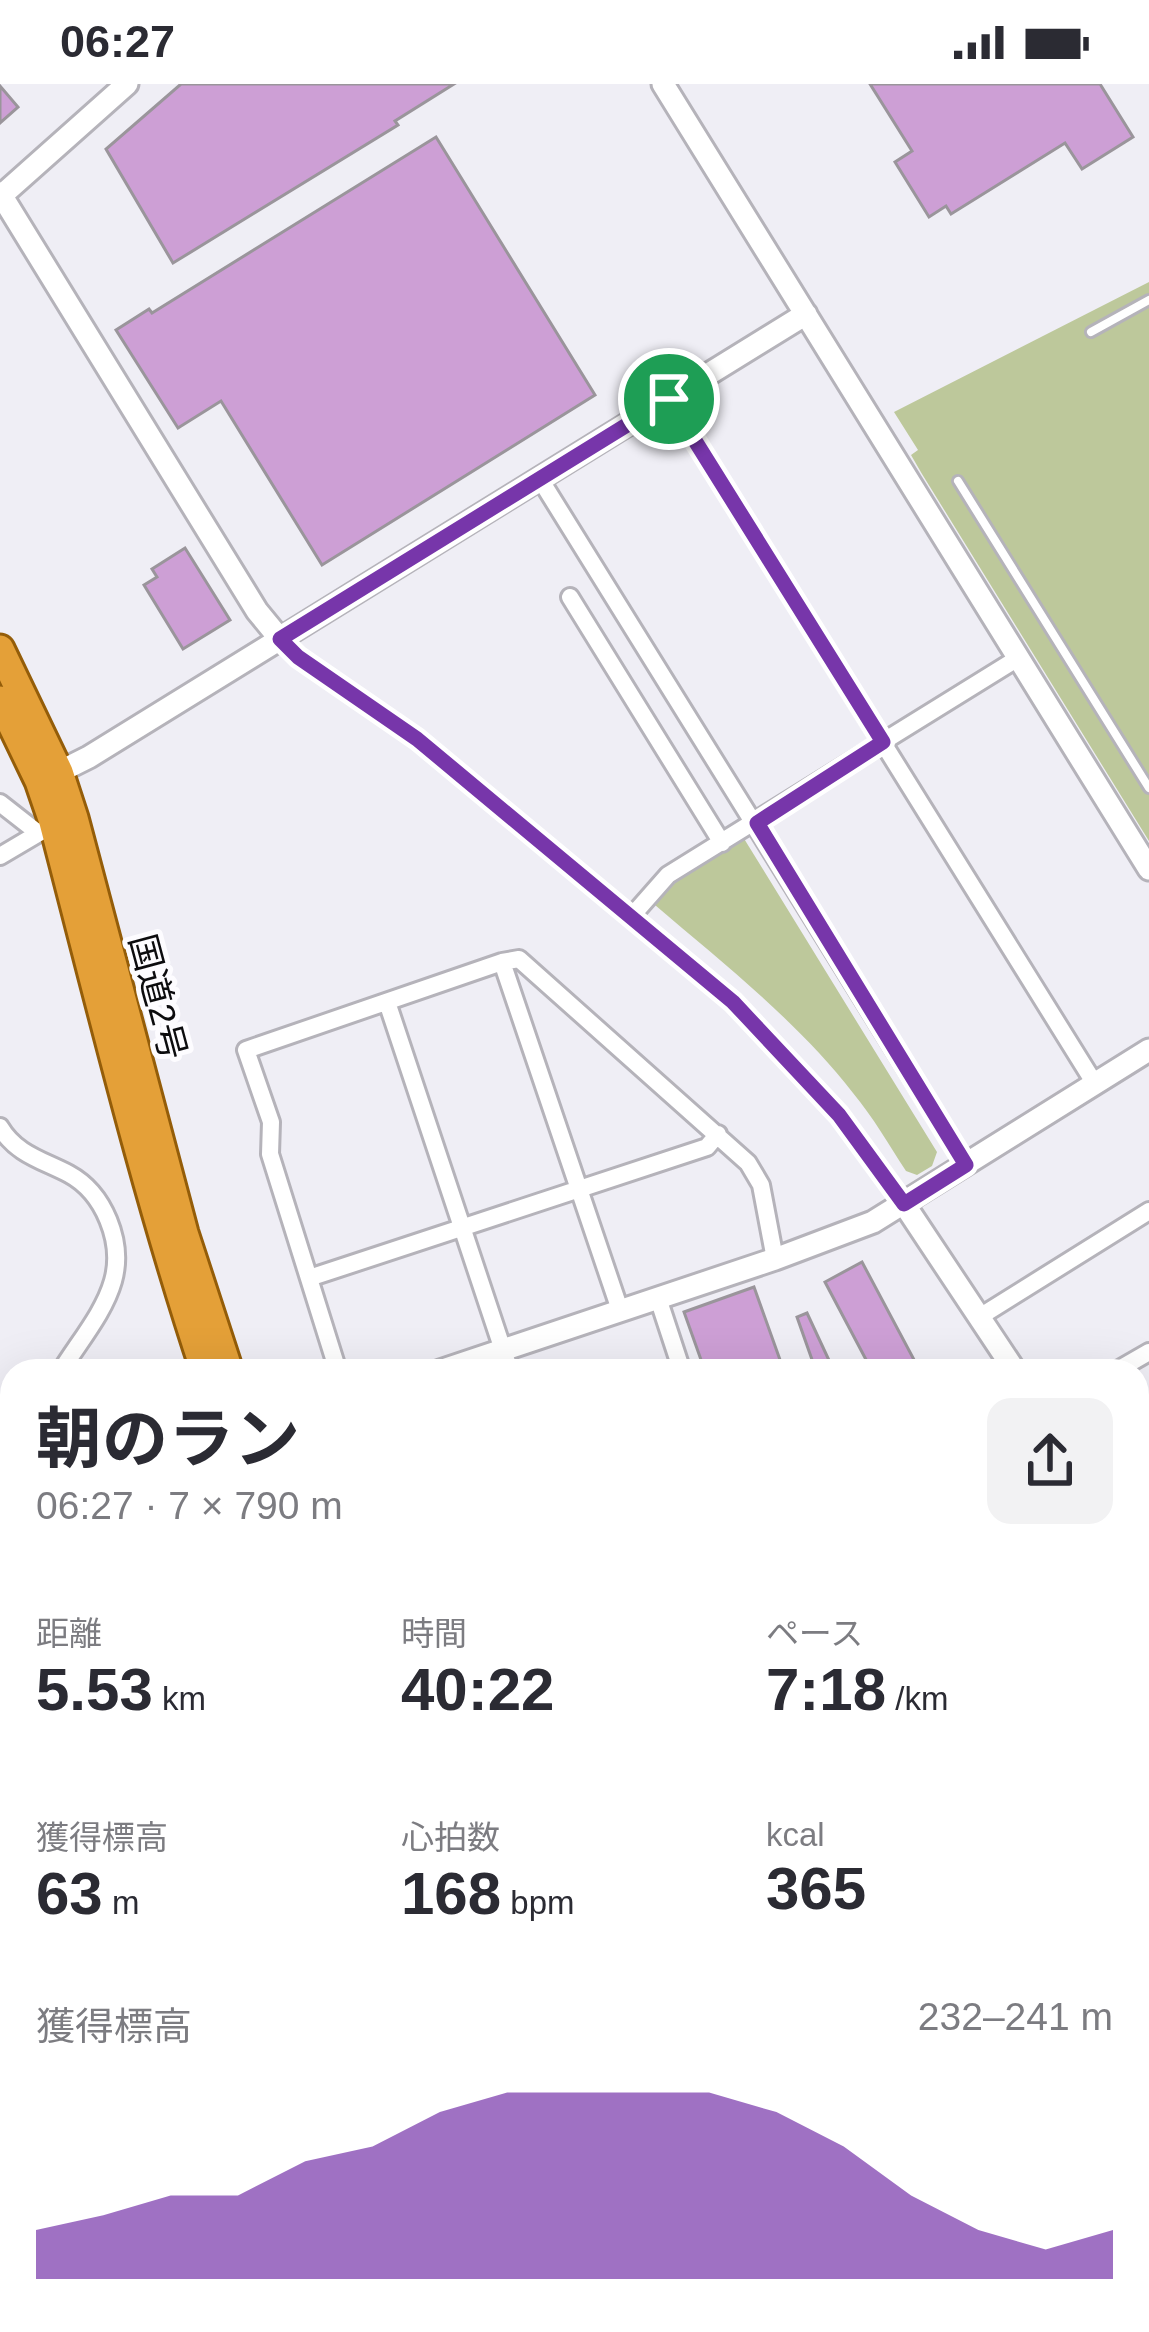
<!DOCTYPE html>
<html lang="ja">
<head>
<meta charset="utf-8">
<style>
	:root { --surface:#fff; --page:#f2f2f3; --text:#2b2b33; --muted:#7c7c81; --accent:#7736aa }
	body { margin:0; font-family:Helvetica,"Noto Sans JP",sans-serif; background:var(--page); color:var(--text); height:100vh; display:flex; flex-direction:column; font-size:45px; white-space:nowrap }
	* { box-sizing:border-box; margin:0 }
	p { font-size:39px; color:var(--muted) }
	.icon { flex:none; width:66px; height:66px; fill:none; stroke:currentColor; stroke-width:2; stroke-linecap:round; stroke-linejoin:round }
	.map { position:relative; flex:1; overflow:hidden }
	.sheet { position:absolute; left:0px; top:1275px; width:1149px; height:975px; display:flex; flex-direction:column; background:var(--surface); border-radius:36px 36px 0 0; box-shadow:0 12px 48px #0002 }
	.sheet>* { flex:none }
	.pin { position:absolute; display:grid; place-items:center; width:102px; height:102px; color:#fff; margin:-51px; border:6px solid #fff; border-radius:50%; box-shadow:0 3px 12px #0007 }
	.round { display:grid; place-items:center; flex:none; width:126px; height:126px; border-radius:24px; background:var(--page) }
	.headline { display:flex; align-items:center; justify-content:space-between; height:204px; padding:0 36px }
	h1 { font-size:66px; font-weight:700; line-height:90px }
	.stats { display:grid; grid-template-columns:repeat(3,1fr); gap:18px; height:204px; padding:12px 36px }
	.stats div { display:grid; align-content:center }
	.stats b { font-size:60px; font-weight:700 }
	.stats small { font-size:33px; font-weight:400 }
	.stats p { font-size:33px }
	.chart { height:336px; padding:24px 36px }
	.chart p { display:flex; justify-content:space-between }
	.chart svg { width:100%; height:216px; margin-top:12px; fill:var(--accent); opacity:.7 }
	.status { display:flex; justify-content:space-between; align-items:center; height:84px; padding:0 60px; background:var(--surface); direction:ltr }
	.status svg { height:33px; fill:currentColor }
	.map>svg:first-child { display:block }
	.green { fill:#bdc89b }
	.water { fill:#8fb3eb }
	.building { fill:#cd9fd5; stroke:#9a959b; stroke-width:3 }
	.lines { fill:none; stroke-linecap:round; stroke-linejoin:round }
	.service-casing { stroke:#b5b3ba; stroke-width:14 }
	.minor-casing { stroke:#b5b3ba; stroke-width:22 }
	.tertiary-casing { stroke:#b5b3ba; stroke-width:27 }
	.trunk-casing { stroke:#945d09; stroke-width:33 }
	.service { stroke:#fff; stroke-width:8 }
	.minor { stroke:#fff; stroke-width:16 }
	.tertiary { stroke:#fff; stroke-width:21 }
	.trunk { stroke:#e4a038; stroke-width:27 }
	.rail { stroke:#88888c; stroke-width:6; stroke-dasharray:24 12; stroke-linecap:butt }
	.route-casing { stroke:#fff; stroke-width:24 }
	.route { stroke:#7736aa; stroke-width:15 }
	.labels { text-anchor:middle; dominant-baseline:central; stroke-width:10; stroke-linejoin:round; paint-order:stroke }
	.street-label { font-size:36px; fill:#0c0c0e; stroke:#fdfcff }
</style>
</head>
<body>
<div class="status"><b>06:27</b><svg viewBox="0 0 49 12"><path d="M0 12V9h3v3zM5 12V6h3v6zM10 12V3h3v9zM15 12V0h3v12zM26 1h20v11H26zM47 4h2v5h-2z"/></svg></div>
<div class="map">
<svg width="1149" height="2248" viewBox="0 0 1149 2248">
	<rect width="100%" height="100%" fill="#efeef5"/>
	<path class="green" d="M1149,198v559l-227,-367 -11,-19 7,-5 -24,-38z
		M743,753l194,315 -5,14 -15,9 -11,-4c-17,-26 -33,-54 -53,-78 -55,-71 -129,-129 -198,-188l21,-23z"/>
	<path class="water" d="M1149,1858v55l-12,3v-53z
		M108,2238h104l-38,10h-88z"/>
	<path class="building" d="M181,0h273l-59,37 3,4 -225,138 -67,-114z
		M870,0h230l33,53 -51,32 -17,-26 -114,71 -5,-8 -17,11 -34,-55 17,-11z
		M0,2l18,21 -18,16z
		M436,53l159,258 -273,170 -101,-164 -43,27 -62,-98 33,-21 3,4z
		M185,464l45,72 -47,29 -39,-64 13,-8 -5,-8z
		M862,1178l58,109h-48l-47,-89z
		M754,1203l30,84h-79l-21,-59z
		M807,1229l27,58h-18l-19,-54z"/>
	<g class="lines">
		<g class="service-casing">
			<path id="service" d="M1091,248l58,-32
				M958,397l191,307"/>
		</g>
		<g class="minor-casing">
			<path id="minor" d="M669,315l426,685
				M540,395l426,686
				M570,513l152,246
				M280,555l18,18 119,82 316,263 106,113 65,89
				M0,719l37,29
				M0,772l61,-36
				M631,833l37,-42 350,-217
				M502,878l118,348
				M387,918l123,369
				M0,1043c16,27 42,33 69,47 35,19 55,68 44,107 -9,32 -35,62 -52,90
				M309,1194l398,-131 11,-13
				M658,1214l24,73
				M981,1232l168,-105
				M338,1287l-68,-217 1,-32 -25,-72 256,-88 17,-3 229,204 13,22 14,74
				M1116,1287l33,-19
				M0,1429l12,-4
				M1137,1599l10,22 2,20
				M0,1685l12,36
				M1137,1839l12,-7
				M1137,1945l12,10
				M0,1971l12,26
				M0,2133l12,24
				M159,2238l8,10
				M720,2238l3,10
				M887,2238l3,10
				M10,2248l23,-10"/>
		</g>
		<g class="tertiary-casing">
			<path id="tertiary" d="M663,0l486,785
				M0,109l257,418 23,28
				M0,113l127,-113
				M49,693l40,-20 717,-443
				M904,1120l111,167
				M440,1287l335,-112 98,-37 276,-172
				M1137,1423l12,-6
				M1137,1439l12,23
				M1137,2133l12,-9
				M985,2248l14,-10"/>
		</g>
		<g class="trunk-casing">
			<path id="trunk" d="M0,565l59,123 15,46 110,415 45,138
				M0,616l39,81 14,41c48,184 92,368 152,549
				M526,2238l3,10
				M553,2238l4,10"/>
		</g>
		<use href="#service" class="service"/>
		<use href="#minor" class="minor"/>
		<use href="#tertiary" class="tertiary"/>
		<use href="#trunk" class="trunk"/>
		<path class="rail" d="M0,2032l12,23
			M0,2060l12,26
			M118,2238l8,10"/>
	</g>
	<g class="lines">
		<g class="route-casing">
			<path id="route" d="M669,315l214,343 -126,81 209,342 -62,39 -65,-89 -106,-113 -316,-263 -119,-82 -18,-18z"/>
		</g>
		<use href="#route" class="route"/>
	</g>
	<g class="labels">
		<g class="street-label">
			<text transform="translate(158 913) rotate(75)">国道2号</text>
		</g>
	</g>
</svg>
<div class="pin" style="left:669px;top:315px;background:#1e9e55"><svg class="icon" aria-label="arrive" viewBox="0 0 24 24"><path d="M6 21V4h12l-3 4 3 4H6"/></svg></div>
<section class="sheet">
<div class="headline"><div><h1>朝のラン</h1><p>06:27 · 7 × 790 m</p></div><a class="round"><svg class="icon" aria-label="share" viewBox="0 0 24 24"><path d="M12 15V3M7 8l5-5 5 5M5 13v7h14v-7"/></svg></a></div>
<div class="stats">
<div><p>距離</p><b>5.53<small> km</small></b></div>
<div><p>時間</p><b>40:22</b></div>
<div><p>ペース</p><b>7:18<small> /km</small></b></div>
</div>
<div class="stats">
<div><p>獲得標高</p><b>63<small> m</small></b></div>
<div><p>心拍数</p><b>168<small> bpm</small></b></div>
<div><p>kcal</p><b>365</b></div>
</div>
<div class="chart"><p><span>獲得標高</span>232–241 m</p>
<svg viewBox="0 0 160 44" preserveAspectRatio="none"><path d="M0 44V34L10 31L20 27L30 27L40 20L50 17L60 10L70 6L80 6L90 6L100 6L110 10L120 17L130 27L140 34L150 38L160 34V44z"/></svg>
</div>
</section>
</div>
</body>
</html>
